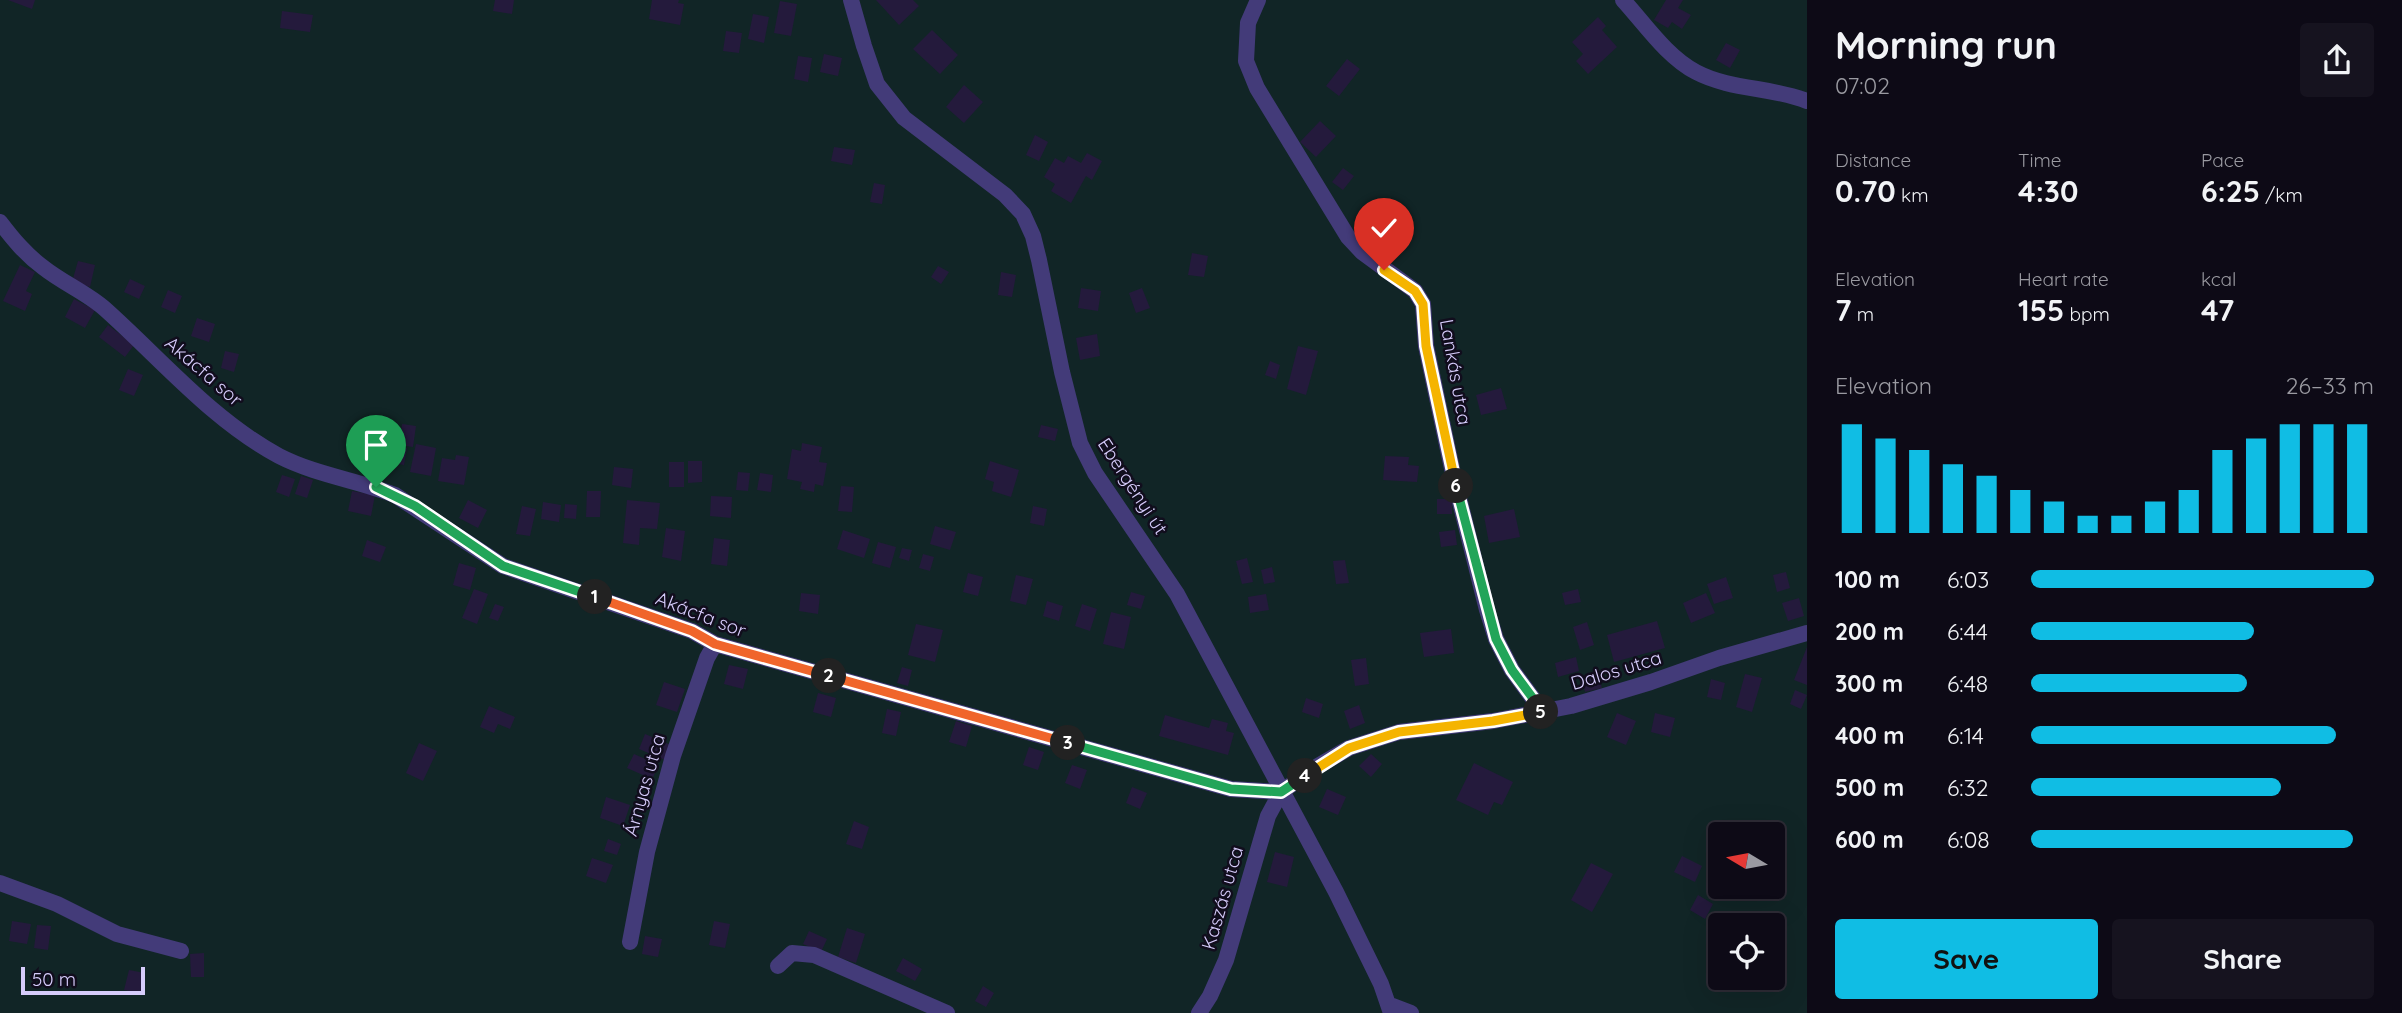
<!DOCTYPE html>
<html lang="en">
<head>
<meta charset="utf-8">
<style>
	:root { --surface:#0d0a16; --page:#16131f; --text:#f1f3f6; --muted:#9a9aa1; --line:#2d2b35; --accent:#10bde4 }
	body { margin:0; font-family:Quicksand,sans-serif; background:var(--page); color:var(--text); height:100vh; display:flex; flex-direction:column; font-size:26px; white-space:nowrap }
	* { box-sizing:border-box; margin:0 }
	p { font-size:23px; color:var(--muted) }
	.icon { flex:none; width:38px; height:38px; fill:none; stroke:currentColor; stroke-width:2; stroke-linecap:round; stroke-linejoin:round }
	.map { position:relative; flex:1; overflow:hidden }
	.drawer { display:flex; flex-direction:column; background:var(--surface); width:595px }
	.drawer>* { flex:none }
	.needle { width:46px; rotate:280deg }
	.controls { position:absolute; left:1708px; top:822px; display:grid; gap:14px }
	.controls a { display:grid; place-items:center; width:77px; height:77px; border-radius:7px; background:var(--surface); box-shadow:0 7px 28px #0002,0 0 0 2px var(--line); font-size:35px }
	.scale { position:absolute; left:21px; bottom:18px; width:124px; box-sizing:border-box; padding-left:7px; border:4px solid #d6ccfb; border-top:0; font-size:19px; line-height:24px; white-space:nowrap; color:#d6ccfb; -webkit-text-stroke:5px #110d1d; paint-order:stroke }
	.pin { position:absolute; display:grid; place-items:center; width:60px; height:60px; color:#fff; margin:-72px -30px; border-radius:50% 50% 50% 0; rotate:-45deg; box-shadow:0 0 7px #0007 }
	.pin .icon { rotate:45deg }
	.km { position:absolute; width:35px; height:35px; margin:-18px; border-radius:50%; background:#222; color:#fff; font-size:19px; line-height:35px; text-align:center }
	.round { display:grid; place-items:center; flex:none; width:74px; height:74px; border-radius:7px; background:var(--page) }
	.headline { display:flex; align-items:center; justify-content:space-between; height:119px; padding:0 28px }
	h1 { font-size:38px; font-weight:700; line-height:52px }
	.figures { display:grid; grid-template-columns:repeat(3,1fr); gap:10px; height:119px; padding:7px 28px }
	.figures div { display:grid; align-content:center }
	.figures b { font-size:30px; font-weight:700 }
	.figures small { font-size:19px; font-weight:400 }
	.figures p { font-size:19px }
	.chart { height:196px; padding:14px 28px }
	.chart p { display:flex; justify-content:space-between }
	.chart svg { width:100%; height:126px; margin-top:7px; stroke:var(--accent); stroke-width:6 }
	.primary-button { display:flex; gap:14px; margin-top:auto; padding:14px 28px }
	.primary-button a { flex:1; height:80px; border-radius:7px; background:var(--accent); color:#111; font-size:28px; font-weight:700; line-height:80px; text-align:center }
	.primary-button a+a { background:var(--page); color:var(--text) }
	ul { padding:0 28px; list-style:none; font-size:23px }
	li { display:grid; grid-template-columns:112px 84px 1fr; align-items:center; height:52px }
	li i { height:18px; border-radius:9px; background:var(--accent) }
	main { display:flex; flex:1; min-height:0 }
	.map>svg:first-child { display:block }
	.green { fill:#112526; fill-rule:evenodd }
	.building { fill:#241a3c }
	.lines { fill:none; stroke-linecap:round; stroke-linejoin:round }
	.street { stroke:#433b79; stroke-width:16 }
	.split-1-casing { stroke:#fff; stroke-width:14 }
	.split-2-casing { stroke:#fff; stroke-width:14 }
	.split-3-casing { stroke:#fff; stroke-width:14 }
	.split-4-casing { stroke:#fff; stroke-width:14 }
	.split-5-casing { stroke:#fff; stroke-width:14 }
	.split-6-casing { stroke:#fff; stroke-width:14 }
	.split-7-casing { stroke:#fff; stroke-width:14 }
	.split-1 { stroke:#22a559; stroke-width:9 }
	.split-2 { stroke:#f0652b; stroke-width:9 }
	.split-3 { stroke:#f0652b; stroke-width:9 }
	.split-4 { stroke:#22a559; stroke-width:9 }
	.split-5 { stroke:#f5b400; stroke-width:9 }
	.split-6 { stroke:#22a559; stroke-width:9 }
	.split-7 { stroke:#f5b400; stroke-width:9 }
	.labels { text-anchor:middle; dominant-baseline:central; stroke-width:5; stroke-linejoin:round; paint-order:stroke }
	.street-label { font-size:19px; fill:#d6ccfb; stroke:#110d1d }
</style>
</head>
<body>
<main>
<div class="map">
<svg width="1807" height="1013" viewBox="0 0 1807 1013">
	<rect width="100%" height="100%" fill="#110d1d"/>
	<path class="green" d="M0,0h1807v1013h-1807zM1720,835h53v52h-53zM1720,926h53v52h-53z"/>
	<path class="building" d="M8,0h27l-3,9z
		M495,0h19l-2,14 -19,-3z
		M652,0h27l-1,3 6,1 -4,21 -31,-6z
		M876,0h37l6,6 -20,19z
		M1666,0h17l-5,8 13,7 -9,14 -10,-7 -4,6 -14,-8z
		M780,1l17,3 -6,32 -17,-3z
		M282,11l31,4 -3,17 -30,-4z
		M753,14l16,3 -5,26 -16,-4z
		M1598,17l8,9 -4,4 15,17 -29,27 -12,-13 7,-7 -11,-12z
		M932,30l26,25 -18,19 -27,-25z
		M726,31l16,2 -3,20 -16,-2z
		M1726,43l14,7 -10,18 -14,-8z
		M824,54l18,4 -4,18 -18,-4z
		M798,56l14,2 -4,24 -14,-3z
		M1347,59l13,10 -21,27 -13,-10z
		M964,85l19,17 -19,21 -18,-16z
		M1320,121l16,15 -20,21 -16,-15z
		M1035,135l13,7 -9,19 -13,-6z
		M834,147l21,3 -3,15 -21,-4z
		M1087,153l15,8 -10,19 -6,-4 -15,27 -20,-12 4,-7 -11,-7 11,-19 9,5 4,-7 13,7z
		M1343,168l11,8 -11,14 -11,-8z
		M874,183l11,2 -3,19 -12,-2z
		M1387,203l15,12 -18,21 -15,-12z
		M1192,253l16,3 -4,21 -16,-2z
		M78,261l17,4 -5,22 -18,-5z
		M20,265l15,7 -9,19 6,3 -7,17 -22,-10z
		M938,266l11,6 -8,12 -10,-7z
		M1001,272l15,3 -4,22 -14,-2z
		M130,279l15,7 -6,13 -15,-7z
		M1081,288l20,3 -3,20 -20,-3z
		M1142,288l8,20 -14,5 -7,-20z
		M168,290l14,6 -7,17 -14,-6z
		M74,299l21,11 -10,18 -20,-11z
		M197,318l18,6 -6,18 -18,-6z
		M108,325l26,20 -9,12 -26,-20z
		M1097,334l3,22 -20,4 -4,-22z
		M1298,346l20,5 -12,44 -19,-6z
		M225,351l14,3 -5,18 -13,-4z
		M1270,361l10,4 -4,14 -11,-4z
		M128,369l15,6 -9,21 -15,-6z
		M1501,388l6,21 -26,6 -5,-20z
		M402,424l14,2 -3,21 -14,-2z
		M1041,425l17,4 -3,12 -17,-4z
		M802,443l20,4 -3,15 8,1 -4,23 -8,-2 -1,8 -14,-3 2,-7 -15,-3 5,-30 9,2z
		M416,444l20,4 -5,28 -21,-4z
		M392,445l15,3 -3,17 -16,-3z
		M456,455l13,2 -5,28 -26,-4 4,-23 13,2z
		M1385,456l24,1 -1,8 11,1 -2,16 -34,-2z
		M688,461h14v21l-14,1z
		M990,461l29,9 -8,27 -19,-6 2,-9 -9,-3z
		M669,462h15v25h-15z
		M614,467l19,2 -2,19 -19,-3z
		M738,472l12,1 -2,18 -12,-1z
		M760,473l13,2 -2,17 -14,-2z
		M282,475l13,4 -6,18 -13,-5z
		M301,476l12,4 -6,18 -12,-4z
		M841,486l13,1 -2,25 -14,-1z
		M352,491l23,4 -4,21 -23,-5z
		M587,491h14l-1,26h-14z
		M711,496l21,1 -1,21 -21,-2z
		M1437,499h15v15h-15z
		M468,500l19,10 -9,18 -19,-10z
		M627,500l33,3 -3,26 -17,-1 -1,17 -16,-2z
		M543,502l18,3 -2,17 -18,-3z
		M565,504l12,1 -1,14 -12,-1z
		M522,506l14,3 -6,27 -14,-2z
		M1033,506l14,3 -3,17 -14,-3z
		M1514,509l6,28 -31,6 -5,-27z
		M935,526l21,6 -6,18 -20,-6z
		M666,528l19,3 -4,30 -19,-4z
		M843,530l27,9 -6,19 -27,-9z
		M1455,530l2,15 -16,2 -2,-15z
		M714,538l16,2 -3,26 -16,-2z
		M367,540l19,7 -6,15 -18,-6z
		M878,542l18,5 -6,21 -18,-5z
		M902,548l10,2 -3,11 -10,-3z
		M923,554l11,3 -4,14 -11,-3z
		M1247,558l6,24 -11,2 -6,-23z
		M1345,560l4,23 -13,1 -3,-23z
		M459,563l17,5 -6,22 -17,-5z
		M1272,567l3,15 -11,2 -3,-14z
		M1786,572l4,16 -13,4 -4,-17z
		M968,573l15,4 -5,19 -15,-4z
		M1016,575l17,4 -7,26 -16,-4z
		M1726,577l7,21 -19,6 -7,-20z
		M474,589l14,5 -11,30 -15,-6z
		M1578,589l3,13 -16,3 -3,-12z
		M1131,592l14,4 -4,13 -14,-4z
		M801,593l19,2 -2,19 -19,-3z
		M1706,593l9,20 -24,10 -8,-20z
		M1266,594l3,16 -19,3 -2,-16z
		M1799,598l5,18 -16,5 -6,-18z
		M1047,601l16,5 -4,15 -16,-5z
		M495,604l9,3 -6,14 -9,-3z
		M1082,604l15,5 -7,22 -15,-5z
		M1111,612l20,5 -7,32 -21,-5z
		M1657,621l8,27 -51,14 -7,-27z
		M1587,622l7,23 -14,5 -7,-23z
		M916,624l27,6 -8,32 -27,-7z
		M1451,629l3,24 -30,4 -4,-24z
		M1807,647v38l-13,-5z
		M1576,657l3,14 -21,6 -3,-14z
		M1366,658l3,26 -14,2 -4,-26z
		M729,665l19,4 -5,20 -19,-5z
		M902,667l10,3 -4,16 -11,-3z
		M1598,673l4,15 -17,4 -3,-16z
		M1745,674l17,4 -10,34 -16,-5z
		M1711,679l14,4 -4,17 -14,-3z
		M664,682l21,7 -8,23 -21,-7z
		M1795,690l12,5 -6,14 -11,-5z
		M818,693l18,5 -5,19 -18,-5z
		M1306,698l17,6 -4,14 -17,-6z
		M1359,705l6,18 -15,6 -6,-18z
		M489,706l26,11 -5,12 -12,-5 -4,9 -14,-6z
		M887,709l14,3 -5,24 -14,-3z
		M1617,713l19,8 -10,24 -19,-8z
		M1655,713l20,5 -5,19 -19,-5z
		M1165,715l44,13 3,-9 16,4 -2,8 8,2 -6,22 -69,-19z
		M956,721l16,5 -6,21 -17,-5z
		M645,734l26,11 -6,15 -26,-11z
		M419,743l18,8 -14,30 -17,-8z
		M1029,747l15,5 -6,18 -15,-5z
		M634,754l25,11 -7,14 -25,-11z
		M1371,754l11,10 -11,13 -12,-11z
		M1474,763l39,19 -11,23 -8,-3 -6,13 -32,-15z
		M1072,765l15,5 -7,19 -15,-6z
		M1132,787l15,6 -7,16 -14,-6z
		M1327,789l19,8 -8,18 -19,-8z
		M606,797l24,8 -7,21 -23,-8z
		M854,821l15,6 -7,22 -16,-5z
		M608,839l13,5 -4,11 -13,-4z
		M1275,852l19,5 -7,30 -20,-5z
		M1682,856l20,10 -7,16 -21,-10z
		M592,858l21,7 -7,18 -20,-7z
		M1591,863l22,11 -21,38 -21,-12z
		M1698,895l15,9 -8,15 -15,-9z
		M12,921l19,3 -4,20 -18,-3z
		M714,921l16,3 -5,24 -16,-3z
		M37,925l14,1 -3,24 -14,-2z
		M847,928l18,6 -9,29 -18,-6z
		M809,931l18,8 -6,13 -18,-8z
		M645,936l17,3 -4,18 -16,-3z
		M204,953v24h-13l-1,-23z
		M903,958l19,11 -7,12 -19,-10z
		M129,970l16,3 -4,20 -17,-3z
		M983,986l11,7 -8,14 -11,-6z"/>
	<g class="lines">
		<path class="street" d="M851,0l13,46 13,38 27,34 101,77 18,19 10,22 6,24 23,112 18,71 15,30 82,121 159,298 45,92 10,29
			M1258,0l-10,23 -2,38 11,27 91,149 14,15 53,39 8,13 3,42 28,132 33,132 9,29 16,31 31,42
			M1623,0c22,24 44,57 73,72 34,18 76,15 111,29
			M0,222c13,17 26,33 44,46 19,15 43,25 61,41 56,50 107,111 174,147 37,19 78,24 116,39l108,71 189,65 23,13 516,145 50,3
			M0,883l57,21 60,30 64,17
			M630,942l17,-90 26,-96 34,-98 8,-14
			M778,966l14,-13 22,2 133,58
			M1390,1005l21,8
			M1199,1013l11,-17 16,-36 42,-144 13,-24 37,-26 31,-18 50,-16 94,-11 78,-15 80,-24 68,-24 88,-25"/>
	</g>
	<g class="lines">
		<g class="split-1-casing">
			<path id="split-1" d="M376,487l39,19 88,60 92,31"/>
		</g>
		<g class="split-2-casing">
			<path id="split-2" d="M595,597l97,34 23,13 114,32"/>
		</g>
		<g class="split-3-casing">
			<path id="split-3" d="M829,676l239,67"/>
		</g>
		<g class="split-4-casing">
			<path id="split-4" d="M1068,743l163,46 50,3 24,-16"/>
		</g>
		<g class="split-5-casing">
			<path id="split-5" d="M1305,776l44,-28 50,-16 94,-11 48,-9"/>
		</g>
		<g class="split-6-casing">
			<path id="split-6" d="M1456,486l40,153 16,31 31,42h-2"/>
		</g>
		<g class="split-7-casing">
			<path id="split-7" d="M1384,270l31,21 8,13 3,42 30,140"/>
		</g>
		<use href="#split-1" class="split-1"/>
		<use href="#split-2" class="split-2"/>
		<use href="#split-3" class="split-3"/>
		<use href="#split-4" class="split-4"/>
		<use href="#split-5" class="split-5"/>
		<use href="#split-6" class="split-6"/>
		<use href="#split-7" class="split-7"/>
	</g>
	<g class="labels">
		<g class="street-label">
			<text transform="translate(204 371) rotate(41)">Akácfa sor</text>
			<text transform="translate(1456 372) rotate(80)">Lankás utca</text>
			<text transform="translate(1133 486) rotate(57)">Ebergényi út</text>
			<text transform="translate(701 614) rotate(21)">Akácfa sor</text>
			<text transform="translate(1616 670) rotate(-17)">Dalos utca</text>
			<text transform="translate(644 785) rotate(-74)">Árnyas utca</text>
			<text transform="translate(1222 898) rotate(-74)">Kaszás utca</text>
		</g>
	</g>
</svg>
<div class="controls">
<a><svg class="needle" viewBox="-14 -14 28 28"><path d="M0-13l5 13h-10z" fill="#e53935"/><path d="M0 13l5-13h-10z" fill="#9a9aa1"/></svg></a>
<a><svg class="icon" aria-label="locate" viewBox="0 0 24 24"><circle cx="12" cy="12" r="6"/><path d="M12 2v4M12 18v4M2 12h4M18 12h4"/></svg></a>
</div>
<div class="scale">50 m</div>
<div class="pin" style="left:376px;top:487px;background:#1e9e55"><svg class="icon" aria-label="arrive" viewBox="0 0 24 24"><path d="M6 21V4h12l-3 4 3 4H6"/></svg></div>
<div class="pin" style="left:1384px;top:270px;background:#d93025"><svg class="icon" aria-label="check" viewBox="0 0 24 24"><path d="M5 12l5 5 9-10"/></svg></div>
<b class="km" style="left:595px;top:597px">1</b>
<b class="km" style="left:829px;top:676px">2</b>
<b class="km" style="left:1068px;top:743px">3</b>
<b class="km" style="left:1305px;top:776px">4</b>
<b class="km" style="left:1541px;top:712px">5</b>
<b class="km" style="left:1456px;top:486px">6</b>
</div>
<section class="drawer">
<div class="headline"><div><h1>Morning run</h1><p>07:02</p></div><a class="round"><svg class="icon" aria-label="share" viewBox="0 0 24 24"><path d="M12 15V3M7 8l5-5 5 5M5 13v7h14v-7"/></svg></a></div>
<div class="figures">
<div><p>Distance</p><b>0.70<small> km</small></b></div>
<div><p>Time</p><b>4:30</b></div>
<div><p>Pace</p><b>6:25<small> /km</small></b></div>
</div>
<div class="figures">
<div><p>Elevation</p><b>7<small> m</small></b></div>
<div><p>Heart rate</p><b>155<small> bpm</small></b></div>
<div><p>kcal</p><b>47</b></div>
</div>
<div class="chart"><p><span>Elevation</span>26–33 m</p>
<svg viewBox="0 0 160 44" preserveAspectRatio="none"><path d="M5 44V6M15 44V11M25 44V15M35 44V20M45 44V24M55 44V29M65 44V33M75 44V38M85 44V38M95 44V33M105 44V29M115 44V15M125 44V11M135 44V6M145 44V6M155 44V6"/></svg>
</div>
<ul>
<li><b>100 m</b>6:03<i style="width:100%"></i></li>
<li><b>200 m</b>6:44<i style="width:65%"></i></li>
<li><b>300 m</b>6:48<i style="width:63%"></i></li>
<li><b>400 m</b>6:14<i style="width:89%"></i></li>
<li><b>500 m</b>6:32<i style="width:73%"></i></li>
<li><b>600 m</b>6:08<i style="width:94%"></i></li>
</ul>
<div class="primary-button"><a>Save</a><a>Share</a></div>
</section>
</main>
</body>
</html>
